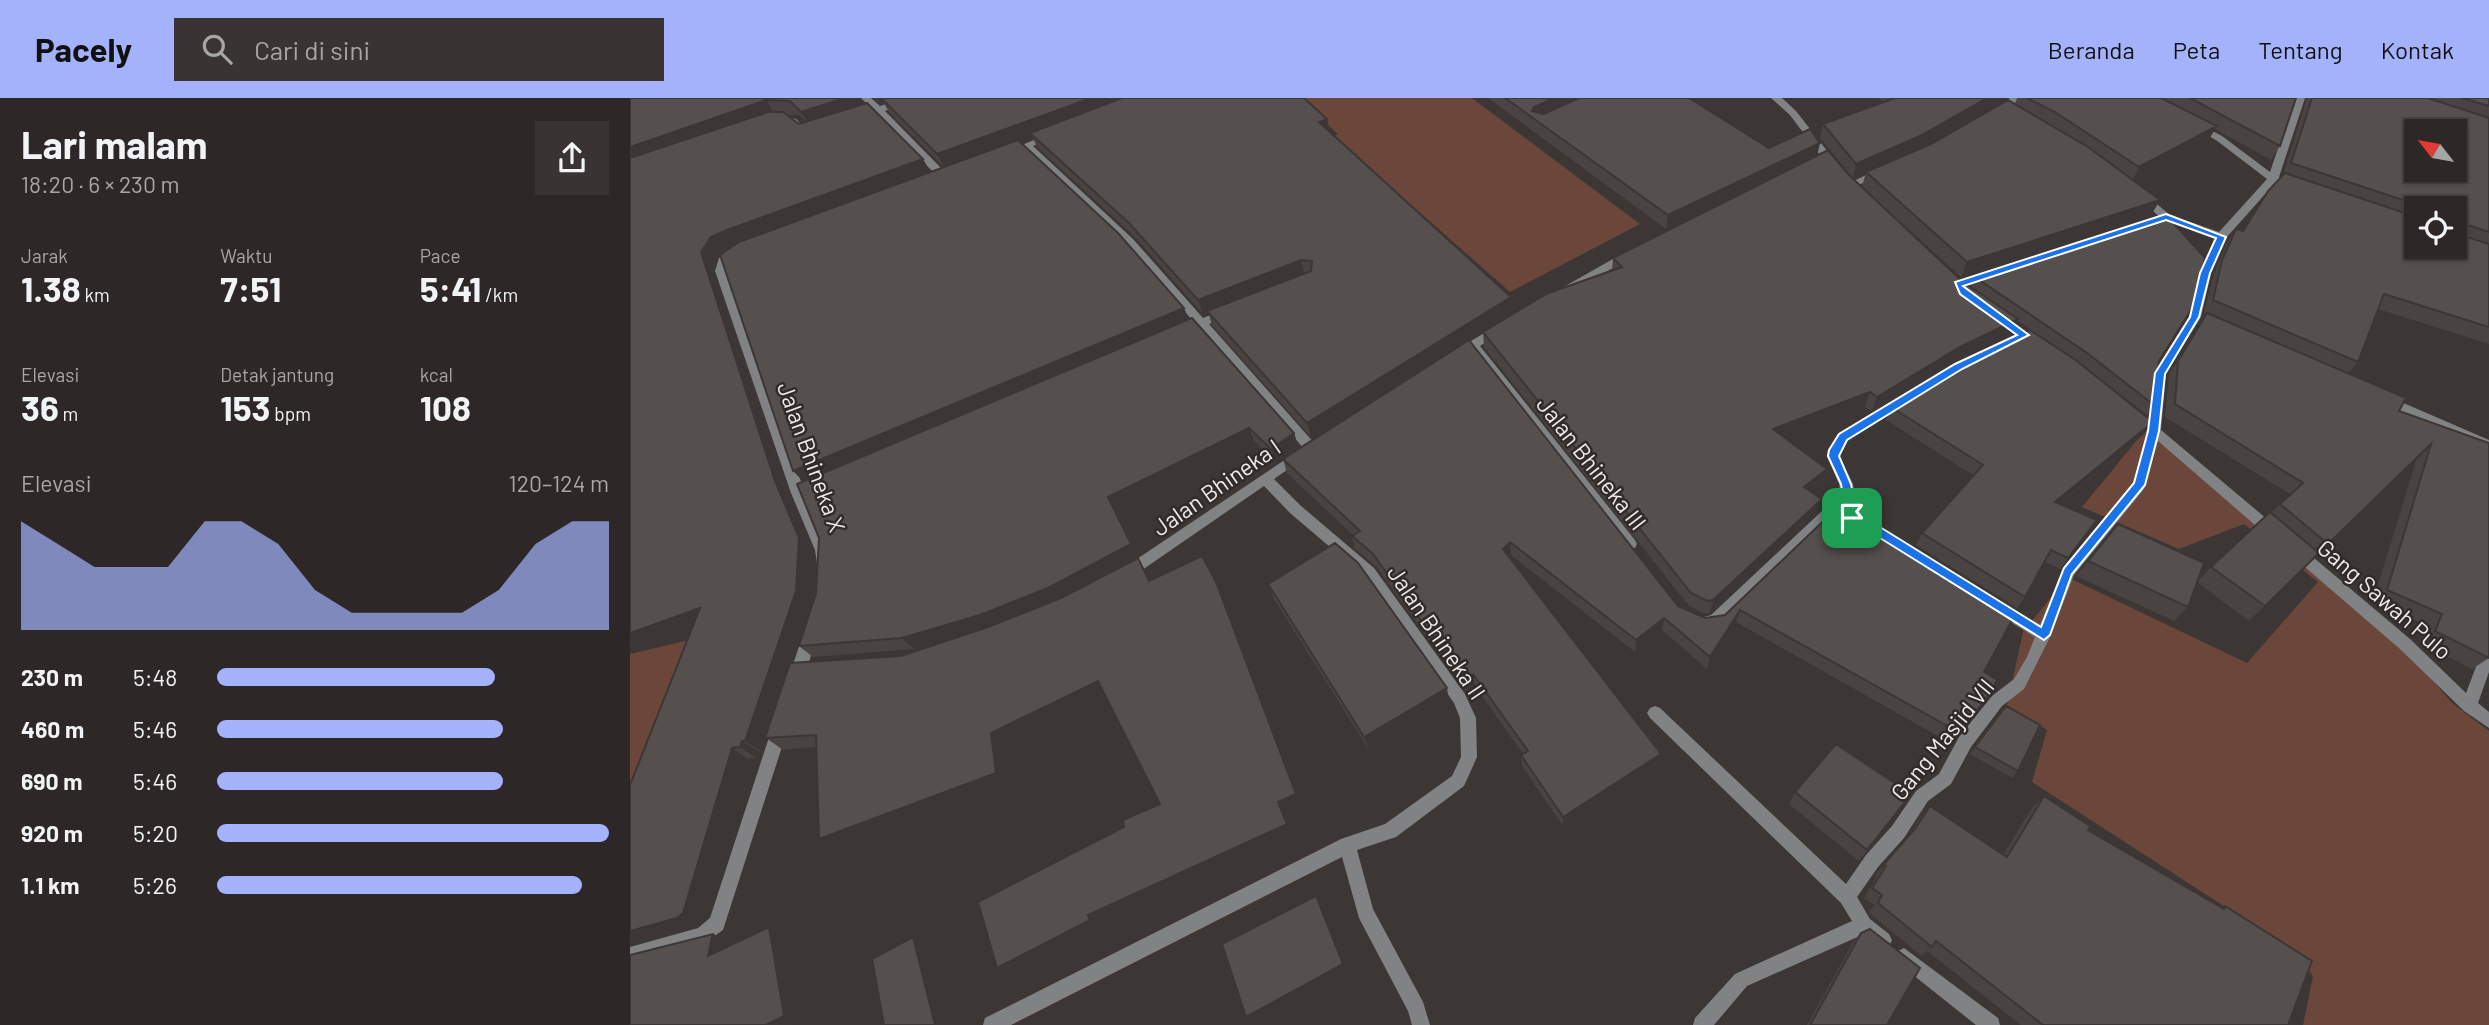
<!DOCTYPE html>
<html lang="id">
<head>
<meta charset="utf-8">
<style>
	:root { --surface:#2d2827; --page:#393433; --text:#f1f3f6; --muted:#a7a6a7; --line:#484444; --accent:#a4b2fc }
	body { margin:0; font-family:Barlow,sans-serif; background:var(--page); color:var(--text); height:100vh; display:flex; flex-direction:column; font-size:26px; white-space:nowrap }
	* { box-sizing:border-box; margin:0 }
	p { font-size:23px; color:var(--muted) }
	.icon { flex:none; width:38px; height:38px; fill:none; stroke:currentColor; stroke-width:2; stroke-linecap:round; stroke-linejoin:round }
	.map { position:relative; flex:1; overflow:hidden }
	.sheet { display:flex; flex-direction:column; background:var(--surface); width:630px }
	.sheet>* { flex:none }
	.needle { width:46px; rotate:301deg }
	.controls { position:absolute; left:1774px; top:21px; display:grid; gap:14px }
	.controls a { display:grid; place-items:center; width:63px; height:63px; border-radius:0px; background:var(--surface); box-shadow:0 2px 5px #0004,0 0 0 2px var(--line); font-size:35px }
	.pin { position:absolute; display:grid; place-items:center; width:60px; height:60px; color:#fff; margin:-30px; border-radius:14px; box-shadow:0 4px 10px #0006 }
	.round { display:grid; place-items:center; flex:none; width:74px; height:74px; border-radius:0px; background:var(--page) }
	.summary { display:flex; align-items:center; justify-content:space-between; height:119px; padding:0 21px }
	h1 { font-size:38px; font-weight:700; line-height:52px }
	.metrics { display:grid; grid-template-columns:repeat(3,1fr); gap:10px; height:119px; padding:7px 21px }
	.metrics div { display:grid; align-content:center }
	.metrics b { font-size:35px; font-weight:700 }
	.metrics small { font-size:19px; font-weight:400 }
	.metrics p { font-size:19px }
	.chart { height:196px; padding:14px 21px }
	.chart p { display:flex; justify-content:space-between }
	.chart svg { width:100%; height:126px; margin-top:7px; fill:var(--accent); opacity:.7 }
	ul { padding:0 21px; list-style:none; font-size:23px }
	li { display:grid; grid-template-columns:112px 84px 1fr; align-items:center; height:52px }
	li i { height:18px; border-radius:9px; background:var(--accent) }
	header { display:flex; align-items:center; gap:42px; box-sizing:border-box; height:98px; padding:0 35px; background:var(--accent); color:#111 }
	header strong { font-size:33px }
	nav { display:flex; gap:38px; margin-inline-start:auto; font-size:24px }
	.search { width:490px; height:63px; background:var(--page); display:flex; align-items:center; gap:18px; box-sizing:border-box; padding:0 24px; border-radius:0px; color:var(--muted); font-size:26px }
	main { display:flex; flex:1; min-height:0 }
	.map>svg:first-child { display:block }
	.green { fill:#6a473a }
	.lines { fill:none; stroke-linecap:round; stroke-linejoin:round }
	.street { fill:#818284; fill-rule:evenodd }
	.wall { fill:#494442; fill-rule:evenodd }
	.shaded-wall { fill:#3c3736 }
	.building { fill:#554f4d; stroke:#3c3736; stroke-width:2; fill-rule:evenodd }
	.route { fill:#1a73e8; stroke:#fff; stroke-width:2; fill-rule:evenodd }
	.labels { text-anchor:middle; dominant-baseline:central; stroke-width:5; stroke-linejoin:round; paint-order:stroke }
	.street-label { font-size:23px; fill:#f0eceb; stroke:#312c2a }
</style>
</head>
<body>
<header>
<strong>Pacely</strong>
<div class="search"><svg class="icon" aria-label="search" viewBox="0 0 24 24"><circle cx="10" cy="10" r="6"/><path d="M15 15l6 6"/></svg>Cari di sini</div>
<nav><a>Beranda</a><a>Peta</a><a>Tentang</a><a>Kontak</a></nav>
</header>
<main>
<section class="sheet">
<div class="summary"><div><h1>Lari malam</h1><p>18:20 · 6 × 230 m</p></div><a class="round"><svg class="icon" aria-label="share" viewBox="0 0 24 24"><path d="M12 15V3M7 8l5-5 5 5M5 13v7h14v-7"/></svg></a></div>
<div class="metrics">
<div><p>Jarak</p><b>1.38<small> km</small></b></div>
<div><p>Waktu</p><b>7:51</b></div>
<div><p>Pace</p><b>5:41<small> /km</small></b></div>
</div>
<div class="metrics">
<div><p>Elevasi</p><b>36<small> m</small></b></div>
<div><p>Detak jantung</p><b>153<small> bpm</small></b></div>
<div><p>kcal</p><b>108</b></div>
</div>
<div class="chart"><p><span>Elevasi</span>120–124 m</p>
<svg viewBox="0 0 160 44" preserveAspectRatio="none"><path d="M0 44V6L10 14L20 22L30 22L40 22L50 6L60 6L70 14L80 30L90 38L100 38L110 38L120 38L130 30L140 14L150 6L160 6V44z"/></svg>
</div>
<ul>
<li><b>230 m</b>5:48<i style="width:71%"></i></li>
<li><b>460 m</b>5:46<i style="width:73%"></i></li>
<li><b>690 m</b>5:46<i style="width:73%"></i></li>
<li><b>920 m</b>5:20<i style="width:100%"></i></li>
<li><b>1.1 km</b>5:26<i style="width:93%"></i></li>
</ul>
</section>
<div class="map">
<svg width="1859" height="927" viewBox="0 0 1859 927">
	<rect width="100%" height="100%" fill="#3c3634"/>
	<path class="green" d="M667,0h175l168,126 -130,68 -134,-118 -92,-18 54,-22z
		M1521,325l250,221 51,59 37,28v294h-186l10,-49 -21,-26 -260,-168 15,-52 -40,-25 16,-73 44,-55 180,86 71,-81 -74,-58 -65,25 -97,-42z
		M76,538l-76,195v-177z"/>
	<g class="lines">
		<path class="street" d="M231,0h10l9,8 24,-8h14l-33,13 62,63v4h-8l-63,-64 -20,5v-4l16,-6z
			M1141,0h11l14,13 43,55v4h-8l-41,-55z
			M1380,0h11l-12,10 4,3 -2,2 -12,-3v-4z
			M1665,0h10l-26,79 7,4 -5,3 -6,-1 -49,55 -15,35 -10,44 -35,56 -5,57 119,100 2,4 -2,4h-10l-112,-97 -14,48 -70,86 -23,60 -27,54 -22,17 -31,41 -20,37 -23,17 -24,37 -26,29 -21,30 13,22 19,15 3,6 -3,6 -6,3 -21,-14 -115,51 -33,39h-21l2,-7 40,-44 117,-53 -11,-18 -191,-185 -3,-5 3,-5 5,-2 5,2 186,176 20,-29 26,-29 24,-35 23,-17 20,-37 33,-41 22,-17 13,-22 8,-20 -40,-25 -2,-4 2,-4 5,-2 5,2 35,21 23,-57 70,-85 14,-50 -4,-6 6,-5 5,-49 35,-56 10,-44 16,-34 -53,-20 -25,-22 1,-2h8l24,20 49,17 48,-53 -51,-39 -25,-14 8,-2 23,12 48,36z
			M153,18l13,3 9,9 13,4 -5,3 -14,-3 -11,-10 -14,2 -5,-3z
			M418,36l8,2 -23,10 100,93 70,79 23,-9 4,1v6l-21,8 106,120 1,3 -1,3h-10l-106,-122 -19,7 -4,-1v-6l17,-7 -68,-78 -100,-93 -17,6 -5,-3z
			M1251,70l4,1v4l-31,14 -4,1 -5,-3z
			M106,150l5,4 -13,11 -1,8 78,222 24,57 -2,14h-10l-2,-14 -24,-57 -76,-222 4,-13z
			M997,153l6,4 -2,3 -68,38 -4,1 -6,-4z
			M1360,172l6,4 -2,3 -36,12 -6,-4 2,-3z
			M1369,216l42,27v6h-8l-38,-26v-6z
			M869,226l4,1v6l-23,15 155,194 2,4 -2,4h-10l-154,-197 -10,7h-8l-2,-3 2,-3z
			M1276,296l6,5 -2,3 -62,38 -9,16 14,28 5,31 68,39 2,4 -2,4h-10l-69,-40 -16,-3 -111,106 -15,3 -5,-2 -2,-4 2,-4 11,-3 112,-105h21l-5,-26 -12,-28 1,-6 10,-16z
			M1755,297l104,45v10l-108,-47 -2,-3 2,-3z
			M668,353l6,5 -1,3 -29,20 26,26 74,63 91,126 11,24 1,39 -13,29 -68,51 -39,13 16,59 50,93 7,23h-18l-4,-14 -49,-93 -17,-61 -331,168h-28l2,-7 356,-179 44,-15 67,-48 9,-19 -1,-39 -6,-15 -90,-127 -74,-63 -26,-27 -132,91h-10l-2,-4 2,-4z
			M1666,447l5,2 109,92 56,54 16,-42 2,-5 5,-1v27l-11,31 11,9v16l-25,-17 -64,-62 -109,-94 -2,-4 2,-4z
			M180,531l5,2 2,4 -13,44 -3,5 -5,2 -5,-2 -3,-5 15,-44 2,-4z
			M150,623l6,2 2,5 -65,202 -20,14 -73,21v-18l68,-19 12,-10 62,-190 2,-5z
			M1274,850l94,70 2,7h-24l-78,-62 -3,-6 3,-6z"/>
	</g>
	<path class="wall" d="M0,0h231l3,6 67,68 13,-5 -55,-55 -6,-10 -3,1 -6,-5h430l23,21 3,12 181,166 1,14 -201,126 -99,-112 -4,-13 -5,2 -68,-77 -98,-90 -5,-11 -14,5 166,167 4,11 106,114 4,13 -23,15 -21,-20 -139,69 23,46 -79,43 79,-41 12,22 73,16 79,209 -18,8 9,21 -193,90 1,4 -90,48 -14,-8 127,-141 36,-23 -55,-109 -101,50 5,39 -173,65 -17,-10 -3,-92 -33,3 -17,-12 -5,13h-3l-2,7 -8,1 -45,162 -6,5 -67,18v-159l62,-157 -50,19 -8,-6 -4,2zM157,17h12l8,7 -8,2zM90,157l83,227 16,56 -3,55 -17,53 14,11 101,-8 75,-22 -88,29 -111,7 19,-59 3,-54 -23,-56 -76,-228z
		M858,0h201l80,50 48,8 31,18 115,108 8,5 4,-10 184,84 -5,44 -7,10 -66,-51 -64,-44 -6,14 -57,28 -82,49 -7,-4 -81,30 43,32 -5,14 -11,8 6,21 -107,101h-6l-15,-7 -205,-259 -1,-15 129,-62 1,-12 195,-98 -142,69z
		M1248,0h127l-89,52 99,-46 2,-6h279l-16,48 -9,14 -56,-31 -6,10 -76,41 27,20 -9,15 -190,62 -99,-90 4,-15 -13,6 -33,-40 3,-14 62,-22z
		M1677,0h182v246l-111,-35 -20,53 -10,11 51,38 90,32v215l-17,11 -52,-27 7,-17 -54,-23 44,-145 -168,164 -52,-39 -9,25 -14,14 -98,-45 12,-15 110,20 13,-14 60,-54 19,-19 -125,-77 4,-43 37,-60 -2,-1 10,-39 12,-30 10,-15 7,2 40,-56zM1787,110h38l-38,39z
		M839,242l209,266 27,12 20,-3 112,-107 147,164 7,20 -39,52 -216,-122 -29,47 -45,-39 -27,22 -124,-97 -2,2 152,197 -2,10 -96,62 -41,-60 -1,-11 2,-1 -48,-68 -9,5 -90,-125 -21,-17 -3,-13 1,-1 -66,-62 -4,-14z
		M1261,309l262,15 -9,12 -84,70 37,16 -37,49 -16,-7 -19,35 -8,11 -101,-63 6,-12 51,-58 -87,-55z
		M638,486l181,117 -80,49 -95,-151z
		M1376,608l12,65 -6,7 -42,-24z
		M1165,694l116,2 -52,67 -70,-57z
		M1414,698l44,34 134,78 3,-2 63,119h-267l-94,-74 -5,5 -53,-43 5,-8 -10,-7 13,-22 -1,-1 32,-38 12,-19 10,-12 73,49 29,-47z
		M1231,835l26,92h-80l46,-83z"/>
	<path class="shaded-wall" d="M215,0h16l5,10 -55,18 -10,-14z
		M247,0h4l2,4 -3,1z
		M461,0h44l-105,35 2,3 -87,32 -8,-14z
		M924,0h29l-48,22 -3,-9 2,-4z
		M1357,0h18l-89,52 -63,28 3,-14z
		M136,2l9,15 -145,50v-18z
		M697,21l3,14 -11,-11z
		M1587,28l-8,13 -77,42 7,-14z
		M1190,45l-3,13 -151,73 2,-14z
		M293,61l8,14 -193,72 -15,6 -10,15 76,228 23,56 -3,54 -48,147 -16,-10 30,-260 -74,-229 10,-15 16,-7z
		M1530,102l-9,15 -190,62 6,-15z
		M671,162l4,15 -102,39 -5,-14z
		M881,199l1,14 -201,126 -4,-14z
		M554,210l5,12 -385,162 -11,-11z
		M1388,221l-7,15 -57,28 -82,49 5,-14 83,-50z
		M1240,294l-5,15 -96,36 4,-14z
		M1523,324l-9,12 -97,80 8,-12z
		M619,330l5,13 -139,69 23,46 -79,43 -69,28 -76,22 -12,-11 206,-141z
		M664,335l4,13 -23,15 -4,-12z
		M1197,371l-5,14 -22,17 4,-13z
		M1192,401l-5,13 -107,101 3,-13z
		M880,444l1,13 -7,7 -1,-13z
		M586,484l7,14 79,209 -18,8 9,21 -193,90 1,4 -90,48 -14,-8 281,-166z
		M70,510l15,12 -73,27 -8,-6 -4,2v-12z
		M1110,512l-4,12 -29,47 3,-12z
		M1034,520l-2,12 -27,22 1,-12z
		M843,576l2,12 -9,5 -2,-11z
		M468,583l10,13 -104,51 5,39 -173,65 -17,-10 172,-106z
		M817,590l2,13 -80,49 -5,-13z
		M112,643l16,10 -2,7 -16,-11z
		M102,650l16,11 -45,162 -6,5 -67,18v-13z
		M1031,656l-2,10 -96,62v-9z
		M686,798l6,10 27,67 -94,51 -9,-7z
		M139,829l17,7 16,88 -7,3h-29z
		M83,836l19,7 -5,22 -19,-7z
		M283,839l14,7 21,81h-13z"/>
	<path class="building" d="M0,0h215l-44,14 -11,-11 -24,-1 -136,47z
		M251,0h210l-154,56z
		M492,0h182l23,21 -8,3 192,175 -204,126 -100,-112 104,-40 1,-10 -11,-1 -103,40 -69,-77 -99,-90z
		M875,0h49l-20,9 -2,4 12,3 35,-16h110l80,50 41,-19 10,14 -152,72z
		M1265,0h92l-67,38 -64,28 -33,-40z
		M1397,0h134l56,28 -78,41 -84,-55z
		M1560,0h106l-16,48z
		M1682,0h116l61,20v114l-21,-7 -7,8 2,3 26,8v83l-105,-33 -26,68 -145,-62 9,-40 13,-29 1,-2 7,2 25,-40 17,-18 132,44v30h38v-39h-28l-136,-45zM1787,33h38v39h-38z
		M1832,0h27v8z
		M1378,2l80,47 72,53 -193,62 -101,-90 65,-28z
		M237,5l56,56 -196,71 -16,7 -10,15 74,229 24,57 -3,53 -51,150h-3l-2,6 -8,1 -49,165 -6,5 -47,13v-146l70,-177 -70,25v-475l138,-46h15l16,12z
		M388,42l100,93 66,75 -391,163 -73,-216 19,-13z
		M1198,52l20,24 115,108 55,37 -58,28 -83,50 -7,-5 -97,37 54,40 -23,18 18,12 -109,101 -6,1 -16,-8 -208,-261 63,-38 76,-27 -9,-9z
		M1536,117l39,43 -11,47 -35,56 -5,44 -67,-52 -112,-76z
		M1577,215l199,85 -7,13 90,32v215l-54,-27 7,-17 -55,-24 44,-146 -103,100 -48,-40 23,-21 -128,-79 3,-43z
		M562,220l102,115 -23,16 -22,-21 -141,69 23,47 -81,43 -70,28 -78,23 -103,8 17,-53 3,-55 -22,-54z
		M1400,232l47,31 76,61 -98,80 42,18 -29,38 -17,-8 -26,47 -103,-64 61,-68 -92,-58 79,-47z
		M839,242l209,266 27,12 20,-3 112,-107 67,45 7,-8 106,66 -33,61 13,8 -6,12 -31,41 -220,-123 -30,47 -46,-39 -28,22 -126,-98 -7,7 158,205 -98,63 -42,-62 7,-4 -55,-77 -9,6 -91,-126 -21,-18 8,-5 -77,-72z
		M1640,414l49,41 -54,53 -54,-39z
		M1488,426l86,39 -16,44 -100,-46z
		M705,445l23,20 89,125 -83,49 -96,-153z
		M572,458l14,26 80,212 -18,8 9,22 -199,91 2,5 -93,48 -19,-66 146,-75 -1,-7 37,-16 -62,-123 -107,52 5,40 -177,66 -3,-104 -51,3 25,-75 111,-7 87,-29 73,-29 77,-40 11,23z
		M1376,608l34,19 -22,46 -43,-24z
		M1206,646l75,50 -44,56 -72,-58z
		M1414,698l46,30 -2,4 136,79 1,-3 87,55 -24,64h-245l-107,-84 -4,6 -54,-44 4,-8 -10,-7 14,-22 -2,-2 31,-35 15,-23 77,51z
		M686,798l27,68 -97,53 -24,-73z
		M139,829l15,89 -18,9h-136v-70l83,-21 -5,22z
		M1240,831l50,39 -33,57h-77l51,-92z
		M283,839l22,88h-51l-12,-66z"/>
	<path class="route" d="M1536,116l60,23 -16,36 -11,44 -34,57 -6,57 -14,54 -73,89 -22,61 -6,5 -172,-107 -24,-12 -7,-37 -13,-28 1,-6 10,-16 116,-70 62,-29 -57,-41 -5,-12zM1536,122l50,18 -16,35 -10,44 -35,56 -7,58 -14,52 -70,85 -23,59 -161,-100 -23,-12 -6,-31 -12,-28 8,-16 115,-71 67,-34 -66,-49z"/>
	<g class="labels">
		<g class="street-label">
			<text transform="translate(182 359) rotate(70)">Jalan Bhineka X</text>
			<text transform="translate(962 365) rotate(52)">Jalan Bhineka III</text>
			<text transform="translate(586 389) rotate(-35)">Jalan Bhineka I</text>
			<text transform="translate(1755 501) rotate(41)">Gang Sawah Pulo</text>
			<text transform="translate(807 534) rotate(56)">Jalan Bhineka II</text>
			<text transform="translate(1312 641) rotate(-51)">Gang Masjid VII</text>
		</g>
	</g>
</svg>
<div class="controls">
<a><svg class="needle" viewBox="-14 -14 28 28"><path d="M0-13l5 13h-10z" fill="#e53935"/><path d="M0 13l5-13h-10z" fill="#a7a6a7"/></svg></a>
<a><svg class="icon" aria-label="locate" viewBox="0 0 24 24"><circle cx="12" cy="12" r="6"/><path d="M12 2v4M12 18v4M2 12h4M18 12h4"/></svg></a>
</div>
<div class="pin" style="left:1222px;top:420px;background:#1e9e55"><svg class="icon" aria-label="arrive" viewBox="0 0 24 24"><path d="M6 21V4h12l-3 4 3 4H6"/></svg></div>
</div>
</main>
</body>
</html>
